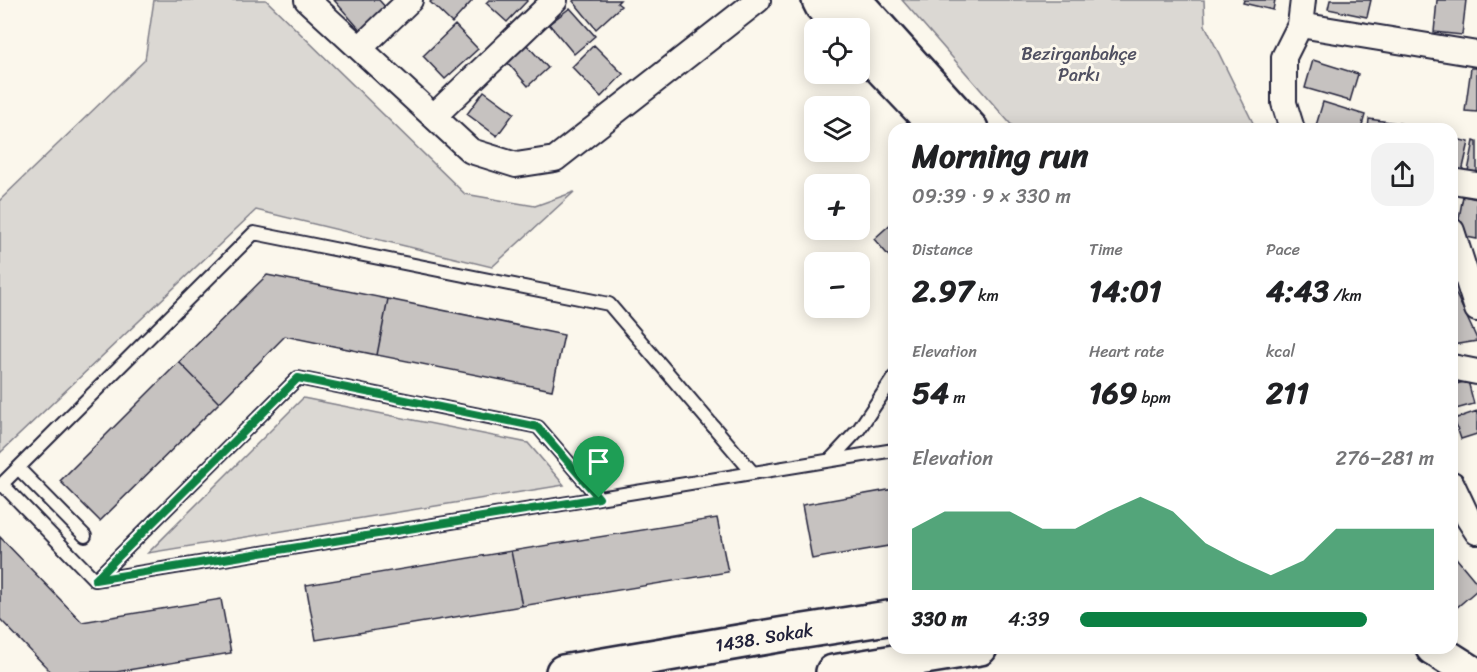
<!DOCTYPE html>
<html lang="en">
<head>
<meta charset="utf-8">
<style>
	:root { --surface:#fff; --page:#f2f2f2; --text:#202124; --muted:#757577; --accent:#0b8043 }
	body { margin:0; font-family:Sriracha,sans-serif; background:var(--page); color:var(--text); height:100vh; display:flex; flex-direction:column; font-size:22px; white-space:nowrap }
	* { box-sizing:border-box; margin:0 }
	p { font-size:20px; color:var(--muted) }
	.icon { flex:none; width:33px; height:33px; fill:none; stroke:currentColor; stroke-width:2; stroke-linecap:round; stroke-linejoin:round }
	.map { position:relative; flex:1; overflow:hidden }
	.details { position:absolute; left:888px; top:123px; width:570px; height:531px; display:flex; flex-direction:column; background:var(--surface); border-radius:18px; box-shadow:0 3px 15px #0003 }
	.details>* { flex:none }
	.tools { position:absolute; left:804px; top:18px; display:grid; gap:12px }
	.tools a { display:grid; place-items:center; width:66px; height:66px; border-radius:12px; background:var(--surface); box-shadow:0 3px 15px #0003; font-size:30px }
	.pin { position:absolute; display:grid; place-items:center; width:51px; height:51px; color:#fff; margin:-62px -26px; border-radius:50% 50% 50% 0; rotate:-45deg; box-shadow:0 0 6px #0007 }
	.pin .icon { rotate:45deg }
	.round { display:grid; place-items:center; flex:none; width:63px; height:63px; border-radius:18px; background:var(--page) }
	.summary { display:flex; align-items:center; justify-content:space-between; height:102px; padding:0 24px }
	h1 { font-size:33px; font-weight:800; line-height:45px }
	.stats { display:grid; grid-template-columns:repeat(3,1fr); gap:9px; height:102px; padding:6px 24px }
	.stats div { display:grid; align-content:center }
	.stats b { font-size:30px; font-weight:800 }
	.stats small { font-size:16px; font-weight:400 }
	.stats p { font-size:16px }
	.chart { height:168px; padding:12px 24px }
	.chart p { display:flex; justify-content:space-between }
	.chart svg { width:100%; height:108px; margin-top:6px; fill:var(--accent); opacity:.7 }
	ul { padding:0 24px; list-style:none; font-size:20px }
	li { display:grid; grid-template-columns:96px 72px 1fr; align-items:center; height:45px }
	li i { height:15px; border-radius:8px; background:var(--accent) }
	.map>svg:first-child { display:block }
	.green { fill:#dbd8d3; stroke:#7e7d87; stroke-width:1.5 }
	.building { fill:#c6c2c0; stroke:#22223b; stroke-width:1.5 }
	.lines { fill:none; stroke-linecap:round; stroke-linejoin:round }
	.lane-casing { stroke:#22223b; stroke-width:16 }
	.street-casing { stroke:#22223b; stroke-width:28 }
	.secondary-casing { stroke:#22223b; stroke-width:38 }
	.lane { stroke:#fbf7ec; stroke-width:12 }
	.street { stroke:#fbf7ec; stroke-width:24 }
	.secondary { stroke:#fbf7ec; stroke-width:33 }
	.route-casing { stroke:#fff; stroke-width:12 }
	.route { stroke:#0b8043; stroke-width:8 }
	.labels { text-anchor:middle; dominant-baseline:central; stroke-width:6; stroke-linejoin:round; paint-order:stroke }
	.park-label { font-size:18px; fill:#505061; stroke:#fbf7ec }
	.street-label { font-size:18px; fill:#22223b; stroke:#fbf7ec }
</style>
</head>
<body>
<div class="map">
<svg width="1477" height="672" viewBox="0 0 1477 672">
	<rect width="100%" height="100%" fill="#fbf7ec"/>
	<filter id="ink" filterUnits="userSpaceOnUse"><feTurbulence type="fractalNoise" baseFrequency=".0167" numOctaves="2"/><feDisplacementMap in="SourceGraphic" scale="12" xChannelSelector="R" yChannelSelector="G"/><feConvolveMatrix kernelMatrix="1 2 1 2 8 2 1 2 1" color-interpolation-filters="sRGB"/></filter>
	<g filter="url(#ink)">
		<path class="green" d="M154,0h112l199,194 70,12 39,-14 -82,75 -236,-57 -256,243v-253l145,-140z
			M902,0h302l1,25 51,104h-241z
			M303,398l225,45 36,42 -416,68z"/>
		<path class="building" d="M334,0h45l8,9 -25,23z
			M432,0h39l1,1 -20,22 -22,-21z
			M489,0h39l-21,22 -21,-19z
			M574,0h46l-3,3 4,3 -25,23 -23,-28z
			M1244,0h31l-2,10 -30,-7z
			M1330,0h41l-4,17 -39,-8z
			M1437,0h29l-4,35 -28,-3z
			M570,8l25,28 -21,18 -25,-30z
			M455,25l23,24 -33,30 -22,-23z
			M526,44l22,24 -20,18 -21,-24z
			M594,45l29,29 -22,23 -29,-30z
			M1313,60l45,14 -8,27 -45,-13z
			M1471,68h6v44l-12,-1z
			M484,91l30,22 -17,23 -30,-22z
			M1323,102l42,13 -4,14h-46z
			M1369,119l34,5 -1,5h-34z
			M1452,138l17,4 -7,30 -10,-2z
			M1474,141l3,1v35l-10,-1z
			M1463,196l14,3v40l-21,-4z
			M894,221v41l-20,-23z
			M267,275l121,24 -11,56 -92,-19 -66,67 -40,-41z
			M1455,292l22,47v2l-25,4v-52z
			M388,299l176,36 -12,55 -175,-35z
			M179,362l40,41 -119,118 -40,-40z
			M1468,381l6,23 -22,6v-25z
			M1477,411v23l-16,5 -7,-20z
			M894,489v56l-82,14 -10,-54z
			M717,518l11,54 -206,34 -11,-55z
			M0,537l82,85 139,-23 10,54 -115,19h-65l-51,-53z
			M511,551l11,55 -206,34 -10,-55z
			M1452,553l25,30v7l-22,19 -3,-3z"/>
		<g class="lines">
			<g class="lane-casing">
				<path id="lane" d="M830,460l29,-31 35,-52
					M18,468l67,68
					M2,484l93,96
					M0,486l254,-253 355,71 144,169
					M95,580l799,-130
					M95,580l203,-202 240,49 61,71"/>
			</g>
			<g class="street-casing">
				<path id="street" d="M307,0l164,151 45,14 39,-6 203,-159
					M1300,25l177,29
					M360,48l50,-48
					M435,115l120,-115
					M1292,129l-8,-26v-46l16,-32 3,-25
					M1452,181l25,4
					M1452,231l25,78
					M1452,367l25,5
					M1452,484l16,34 9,14"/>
			</g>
			<g class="secondary-casing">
				<g id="secondary">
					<path d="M819,0l3,6 21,22"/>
					<path d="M854,0l117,129"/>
					<path d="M860,46l79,83"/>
					<path d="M1433,648l38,24"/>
					<path id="s1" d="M563,672l216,-37 115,-18"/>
					<path d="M833,672l147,-24"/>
				</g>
			</g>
			<use href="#lane" class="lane"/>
			<use href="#street" class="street"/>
			<use href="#secondary" class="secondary"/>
		</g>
	</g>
	<g class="lines" filter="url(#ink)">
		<g class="route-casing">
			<path id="route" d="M298,378l240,49 61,71 -504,82z"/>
		</g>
		<use href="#route" class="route"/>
	</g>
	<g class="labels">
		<g class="park-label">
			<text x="1079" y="54">Bezirganbahçe<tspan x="1079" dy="21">Parkı</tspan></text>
		</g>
		<g class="street-label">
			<text stroke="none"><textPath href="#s1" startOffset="204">1438. Sokak</textPath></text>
		</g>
	</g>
</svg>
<div class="tools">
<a><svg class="icon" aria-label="locate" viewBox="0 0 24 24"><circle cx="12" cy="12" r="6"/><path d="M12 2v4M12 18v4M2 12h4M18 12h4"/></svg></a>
<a><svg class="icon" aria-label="layers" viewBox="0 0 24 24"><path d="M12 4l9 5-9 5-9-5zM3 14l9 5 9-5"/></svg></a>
<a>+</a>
<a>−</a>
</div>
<div class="pin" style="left:599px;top:498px;background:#1e9e55"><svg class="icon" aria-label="arrive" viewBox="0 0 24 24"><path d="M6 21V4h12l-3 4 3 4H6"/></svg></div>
<section class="details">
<div class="summary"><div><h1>Morning run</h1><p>09:39 · 9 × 330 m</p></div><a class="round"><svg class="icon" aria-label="share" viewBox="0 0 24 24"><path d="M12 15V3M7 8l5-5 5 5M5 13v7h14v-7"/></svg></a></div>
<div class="stats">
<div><p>Distance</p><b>2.97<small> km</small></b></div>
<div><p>Time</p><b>14:01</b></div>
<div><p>Pace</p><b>4:43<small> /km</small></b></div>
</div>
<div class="stats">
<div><p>Elevation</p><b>54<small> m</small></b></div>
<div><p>Heart rate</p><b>169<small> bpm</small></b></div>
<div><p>kcal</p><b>211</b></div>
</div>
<div class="chart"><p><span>Elevation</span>276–281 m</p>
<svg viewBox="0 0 160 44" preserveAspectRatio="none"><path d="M0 44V19L10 12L20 12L30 12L40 19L50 19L60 12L70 6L80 12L90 25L100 32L110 38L120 32L130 19L140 19L150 19L160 19V44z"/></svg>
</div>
<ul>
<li><b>330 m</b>4:39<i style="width:81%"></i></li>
</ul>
</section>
</div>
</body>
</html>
